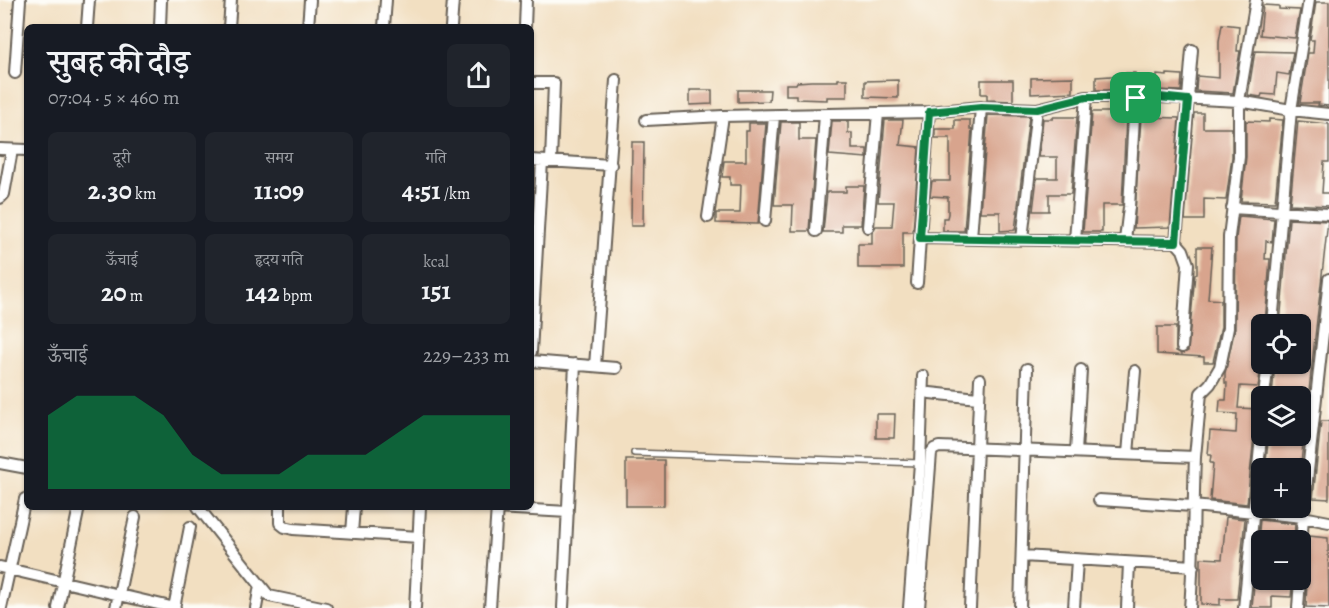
<!DOCTYPE html>
<html lang="hi">
<head>
<meta charset="utf-8">
<style>
	:root { --surface:#171b24; --page:#20242c; --text:#f1f3f6; --muted:#9ea1a6; --accent:#0b8043 }
	body { margin:0; font-family:Alegreya,"Noto Serif Devanagari",serif; background:var(--page); color:var(--text); height:100vh; display:flex; flex-direction:column; font-size:22px; white-space:nowrap }
	* { box-sizing:border-box; margin:0 }
	p { font-size:20px; color:var(--muted) }
	.icon { flex:none; width:33px; height:33px; fill:none; stroke:currentColor; stroke-width:2; stroke-linecap:round; stroke-linejoin:round }
	.map { position:relative; flex:1; overflow:hidden }
	.details { position:absolute; left:24px; top:24px; width:510px; height:486px; display:flex; flex-direction:column; background:var(--surface); border-radius:9px; box-shadow:0 2px 4px #0004 }
	.details>* { flex:none }
	.fabs { position:absolute; left:1251px; top:314px; display:grid; gap:12px }
	.fabs a { display:grid; place-items:center; width:60px; height:60px; border-radius:9px; background:var(--surface); box-shadow:0 2px 4px #0004; font-size:30px }
	.pin { position:absolute; display:grid; place-items:center; width:51px; height:51px; color:#fff; margin:-26px; border-radius:12px; box-shadow:0 3px 9px #0006 }
	.round { display:grid; place-items:center; flex:none; width:63px; height:63px; border-radius:9px; background:var(--page) }
	.overview { display:flex; align-items:center; justify-content:space-between; height:102px; padding:0 24px }
	h1 { font-size:33px; font-weight:600; line-height:45px }
	.stats { display:grid; grid-template-columns:repeat(3,1fr); gap:9px; height:102px; padding:6px 24px }
	.stats div { display:grid; align-content:center; border-radius:9px; background:var(--page); text-align:center }
	.stats b { font-size:26px; font-weight:600 }
	.stats small { font-size:16px; font-weight:400 }
	.stats p { font-size:16px }
	.chart { height:168px; padding:12px 24px }
	.chart p { display:flex; justify-content:space-between }
	.chart svg { width:100%; height:108px; margin-top:6px; fill:var(--accent); opacity:.7 }
	.map>svg:first-child { display:block }
	.building { fill:#d8a48d }
	.lines { fill:none; stroke-linecap:round; stroke-linejoin:round }
	.service-casing { stroke:#676056; stroke-width:8 }
	.minor-casing { stroke:#676056; stroke-width:14 }
	.service { stroke:#fff; stroke-width:5 }
	.minor { stroke:#fff; stroke-width:10 }
	.route-casing { stroke:#fff; stroke-width:12 }
	.route { stroke:#0b8043; stroke-width:8 }
</style>
</head>
<body>
<div class="map">
<svg width="1329" height="608" viewBox="0 0 1329 608">
	<rect width="100%" height="100%" fill="#fdfcf7"/>
	<filter id="ink" filterUnits="userSpaceOnUse"><feTurbulence type="fractalNoise" baseFrequency=".0167" numOctaves="2"/><feDisplacementMap in="SourceGraphic" scale="12" xChannelSelector="R" yChannelSelector="G"/><feConvolveMatrix kernelMatrix="1 2 1 2 8 2 1 2 1" color-interpolation-filters="sRGB"/></filter>
	<filter id="wash" filterUnits="userSpaceOnUse"><feTurbulence type="fractalNoise" baseFrequency=".008" numOctaves="4" result="noise"/><feDisplacementMap in="SourceGraphic" scale="24" xChannelSelector="R" yChannelSelector="G"/><feGaussianBlur stdDeviation="1.35" result="paint"/><feColorMatrix in="noise" values="0 0 0 0 0 0 0 0 0 0 0 0 0 0 0 0 0 1.4 0 .05"/><feComposite in="paint" operator="in"/></filter>
	<g filter="url(#wash)">
		<rect width="100%" height="100%" fill="#f2dfc1"/>
		<g id="blocks">
			<path class="building" d="M1316,2h13v104l-11,-1 1,-2h-19l8,-50h5l1,-13h-4z
				M1263,5l16,1v3l21,1 -5,28 -35,-3z
				M1222,24l17,2 -2,25h3l-7,42 -37,-2 1,-15 22,2v-37z
				M1255,51l38,1 -4,23 -12,-2 -2,22 -13,-1 -1,3 -13,-2z
				M1126,73h9v17h-39v-13l30,-2z
				M1167,74l15,1 -1,16 -25,-1 1,-15 10,1z
				M1073,77v15l-42,2v-16z
				M838,79h9v18h-20v3l-31,-1v-4h-10v-11h10l1,-2 14,-1h27z
				M898,80v18l-33,-1v-16z
				M981,80h32v21l-26,-1v-6h-6z
				M690,90h22v14l-22,1z
				M738,90h32l-1,11 -31,1z
				M1092,112h18v4h16l-4,89h-20v27h-19z
				M1194,113h9v15h29v29l-6,43 -22,-1v21h-19z
				M988,115l41,1 -14,114 -15,1v-19h-20z
				M1053,117h24l-6,77h-22v17h-16l4,-33h20v-21h-18l4,-38h10z
				M1141,117l38,1 -9,109 -36,1z
				M1269,119l14,1 -8,82 -34,-1 5,-44v-36l23,1z
				M885,120h18l-3,25 19,2 -6,85h-10v36h-45v-24h14v-11l4,-7h16l2,-24h-16z
				M955,120h15v9h2l-8,102h-21v-13h4l1,-4v-17l-18,-1 2,-15h18v-43h-15v-9h20z
				M832,121h16v12h4v16h15v9l-38,-3z
				M1298,121l31,3v38h-5l-2,31h7v13l-39,-2z
				M781,122h18v18h17l-7,91h-17l1,-26h-19z
				M749,123h17l-8,101 -42,-1v-10h24l1,-28h-11v-8h-8l2,-16h22v-30h3z
				M632,142h12l-1,84h-12z
				M846,186h18l-3,39h-19v7h-19l4,-40h19z
				M1239,216l35,3 -2,23 -6,-1 -1,18h5l-5,65h-3v36l-4,27 -18,-1 -2,22 21,1 -1,12 -3,5 -8,78 -37,-4 3,-37h-3l1,-8h-3l2,-24 26,2 1,-19 -18,-1 1,-13h6l1,-17h-2v-10l10,-45 1,-90z
				M1289,219l39,2 -28,250v-3h-35l4,-33h31v-39h-28l3,-33h25v-39h-20z
				M1197,247h15l-4,52 13,1v27l-8,35h-9v-5l-47,-3v-27h19v24l6,3 6,-3 7,-77h2z
				M876,414h19l-1,24h-18z
				M1321,421h8v78l-16,-1z
				M626,460h38v46h-38z
				M1226,517l19,2 -8,80h-17v6l-19,-1v-46l21,1z
				M1260,520l35,4 -1,16h-32v45l30,3 -1,9 -19,-1v12h-20z
				M1309,536l19,2 1,70 -23,-1 1,-27 -2,-6z"/>
		</g>
	</g>
	<g filter="url(#ink)">
		<use href="#blocks" fill-opacity="0" stroke="#676056" stroke-width="1.5"/>
		<g class="lines">
			<g class="service-casing">
				<path id="service" d="M634,453l286,10"/>
			</g>
			<g class="minor-casing">
				<path id="minor" d="M87,27l2,-27
					M160,27l1,-27
					M229,27l2,-27
					M308,27l2,-27
					M384,27l2,-27
					M451,27l2,-27
					M525,27l1,-27
					M15,73l5,-73
					M531,83h23l-3,78
					M646,120l77,-4 206,-4 52,-5 56,2 49,-12h73l80,4 52,9 38,4
					M0,149l27,1
					M531,160l80,5
					M0,198l4,-4 8,-44
					M1232,208l97,6
					M708,217l15,-101
					M765,221l9,-105
					M868,227l10,-114
					M816,231l9,-116
					M920,238l9,-126
					M971,238l10,-131
					M1022,239l15,-130
					M1075,240l11,-143
					M1125,240l4,-33 6,-109
					M1176,242l16,-192
					M917,283l3,-45 256,4 7,8 5,14 -6,83
					M1272,324l19,-214 18,-110
					M531,352l11,-191
					M531,361l85,7
					M595,366l21,-286
					M930,393l48,5
					M1264,396l4,-33
					M1076,452l5,-82
					M1128,454l7,-83
					M1195,457l6,-64 9,-9 10,-17 8,-39 1,-91 10,-80v-56l17,-101
					M0,463l27,5
					M1099,500l94,6 110,11 26,-238
					M198,507l71,89 57,12
					M280,507v16l5,4 8,2 126,8
					M496,508l72,4
					M352,533l2,-26
					M1022,556l171,10
					M1300,563l3,-46 26,5
					M0,567l175,41
					M1,608l24,-109
					M58,608l21,-101
					M116,608l19,-91
					M174,608l16,-81
					M256,608l4,-23
					M415,608l5,-101
					M490,608l7,-101
					M563,608l12,-244
					M909,608l11,-145 3,-87
					M919,608l12,-155 3,-4 5,-2 256,10c-2,50 -1,101 -5,151
					M970,608l10,-229
					M1020,608l7,-239
					M1074,608l3,-48
					M1127,608l2,-45
					M1244,608l18,-181
					M1298,608l2,-29"/>
			</g>
			<use href="#service" class="service"/>
			<use href="#minor" class="minor"/>
		</g>
	</g>
	<g class="lines" filter="url(#ink)">
		<g class="route-casing">
			<path id="route" d="M1086,97h73l29,3 -12,142 -256,-4 9,-126 52,-5 56,2z"/>
		</g>
		<use href="#route" class="route"/>
	</g>
</svg>
<div class="fabs">
<a><svg class="icon" aria-label="locate" viewBox="0 0 24 24"><circle cx="12" cy="12" r="6"/><path d="M12 2v4M12 18v4M2 12h4M18 12h4"/></svg></a>
<a><svg class="icon" aria-label="layers" viewBox="0 0 24 24"><path d="M12 4l9 5-9 5-9-5zM3 14l9 5 9-5"/></svg></a>
<a>+</a>
<a>−</a>
</div>
<div class="pin" style="left:1136px;top:98px;background:#1e9e55"><svg class="icon" aria-label="arrive" viewBox="0 0 24 24"><path d="M6 21V4h12l-3 4 3 4H6"/></svg></div>
<section class="details">
<div class="overview"><div><h1>सुबह की दौड़</h1><p>07:04 · 5 × 460 m</p></div><a class="round"><svg class="icon" aria-label="share" viewBox="0 0 24 24"><path d="M12 15V3M7 8l5-5 5 5M5 13v7h14v-7"/></svg></a></div>
<div class="stats">
<div><p>दूरी</p><b>2.30<small> km</small></b></div>
<div><p>समय</p><b>11:09</b></div>
<div><p>गति</p><b>4:51<small> /km</small></b></div>
</div>
<div class="stats">
<div><p>ऊँचाई</p><b>20<small> m</small></b></div>
<div><p>हृदय गति</p><b>142<small> bpm</small></b></div>
<div><p>kcal</p><b>151</b></div>
</div>
<div class="chart"><p><span>ऊँचाई</span>229–233 m</p>
<svg viewBox="0 0 160 44" preserveAspectRatio="none"><path d="M0 44V14L10 6L20 6L30 6L40 14L50 30L60 38L70 38L80 38L90 30L100 30L110 30L120 22L130 14L140 14L150 14L160 14V44z"/></svg>
</div>
</section>
</div>
</body>
</html>
